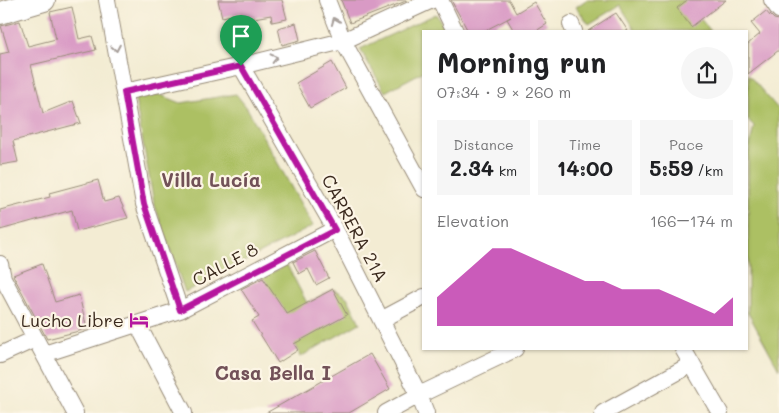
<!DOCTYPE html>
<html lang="en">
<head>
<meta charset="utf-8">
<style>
	:root { --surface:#fff; --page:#f6f6f6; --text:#202124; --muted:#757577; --accent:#b5179e }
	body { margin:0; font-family:Mali,sans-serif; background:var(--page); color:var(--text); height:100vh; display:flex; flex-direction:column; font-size:19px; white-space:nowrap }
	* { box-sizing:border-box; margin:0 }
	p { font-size:16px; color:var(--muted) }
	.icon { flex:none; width:28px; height:28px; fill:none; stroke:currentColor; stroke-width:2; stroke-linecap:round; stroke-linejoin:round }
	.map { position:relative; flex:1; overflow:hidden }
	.sheet { position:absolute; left:422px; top:30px; width:326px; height:320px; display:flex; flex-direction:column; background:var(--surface); border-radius:0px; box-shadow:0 1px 4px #0004 }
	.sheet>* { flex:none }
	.pin { position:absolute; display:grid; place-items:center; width:42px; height:42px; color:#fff; margin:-51px -21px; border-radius:50% 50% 50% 0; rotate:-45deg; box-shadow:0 0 5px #0007 }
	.pin .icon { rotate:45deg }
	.round { display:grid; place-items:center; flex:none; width:52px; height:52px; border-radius:26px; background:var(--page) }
	.overview { display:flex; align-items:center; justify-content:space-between; height:85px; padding:0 15px }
	h1 { font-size:28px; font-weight:800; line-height:38px }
	.figures { display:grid; grid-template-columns:repeat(3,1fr); gap:8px; height:85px; padding:5px 15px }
	.figures div { display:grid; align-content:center; border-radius:0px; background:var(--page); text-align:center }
	.figures b { font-size:21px; font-weight:800 }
	.figures small { font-size:14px; font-weight:400 }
	.figures p { font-size:14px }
	.chart { height:140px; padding:10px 15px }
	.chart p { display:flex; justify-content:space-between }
	.chart svg { width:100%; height:90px; margin-top:5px; fill:var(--accent); opacity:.7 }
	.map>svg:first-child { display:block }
	.green { fill:#acc064; stroke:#747541 }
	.building { fill:#d99ac5 }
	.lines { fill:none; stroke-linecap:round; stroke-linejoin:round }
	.street-casing { stroke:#978b78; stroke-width:18 }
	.secondary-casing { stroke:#978b78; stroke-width:24 }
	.street { stroke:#fff; stroke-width:16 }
	.secondary { stroke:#fff; stroke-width:22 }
	.oneway { stroke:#a79f9a }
	.route-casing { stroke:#fff; stroke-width:10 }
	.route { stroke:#b5179e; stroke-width:6 }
	.labels { text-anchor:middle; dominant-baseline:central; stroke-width:4.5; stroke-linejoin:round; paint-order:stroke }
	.street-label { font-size:18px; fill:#3b2a1e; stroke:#fcf5e5 }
	.poi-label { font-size:18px; fill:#3b2a1e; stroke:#fcf5e5; text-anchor:end }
	.neighbourhood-label { font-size:19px; font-weight:bold; fill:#725158; stroke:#fcf5e5 }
</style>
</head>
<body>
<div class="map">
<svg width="779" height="413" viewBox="0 0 779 413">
	<rect width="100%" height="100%" fill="#fcf5e5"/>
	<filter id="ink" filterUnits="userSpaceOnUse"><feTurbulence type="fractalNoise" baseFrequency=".02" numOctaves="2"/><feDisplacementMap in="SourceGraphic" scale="10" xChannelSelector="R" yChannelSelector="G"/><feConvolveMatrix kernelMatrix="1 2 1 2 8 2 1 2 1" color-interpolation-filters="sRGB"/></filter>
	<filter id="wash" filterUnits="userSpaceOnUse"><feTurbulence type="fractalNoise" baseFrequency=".0096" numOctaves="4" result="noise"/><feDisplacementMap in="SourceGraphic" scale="20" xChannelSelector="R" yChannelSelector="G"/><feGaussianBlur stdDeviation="1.12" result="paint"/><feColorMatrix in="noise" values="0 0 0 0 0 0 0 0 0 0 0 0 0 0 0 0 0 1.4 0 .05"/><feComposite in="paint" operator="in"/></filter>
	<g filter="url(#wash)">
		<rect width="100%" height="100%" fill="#f3ecd3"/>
		<path class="green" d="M586,0h98l27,31h-75l-16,-26 -31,19 -13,-17z
			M436,14l11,17h-23v40l-39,21 -25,-43z
			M748,74l31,36v259l-31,-56v-158l6,-29 -6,-6z
			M158,94l23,9 55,-9 11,14 66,118 -128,66 -31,-89 -19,-104z
			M287,265l20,38 26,-14 14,8 13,26 -60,34 -2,-7 -36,-73z"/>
		<g id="blocks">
			<path class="building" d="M218,0h64l5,19 -15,3 -1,-7 -29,5 -1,-7 -19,4z
				M341,0h65v1l-56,22z
				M451,0h58l7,13 18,-11 13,22 -11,7h-22l-7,-12 4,-2 -27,14h-16z
				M687,0h39l-35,27 -14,-19z
				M72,7l7,32 13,-3 4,14 -65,15 12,48 30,-12 8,22 -68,18 5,21 -18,3v-111l9,-2 -8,-26 19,-5 8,25 28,-7 -6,-27z
				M766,11l4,5v-1l4,4 5,1v30l-31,24v-30l12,-10 -9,-11z
				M616,13l12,18h-40z
				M296,23l4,17 -18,5 -4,-17z
				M332,62l14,26 -36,20 -14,-25z
				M98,180l6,22 15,-4 9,20 -51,13 -5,-21 -72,20v-20l50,-13 -1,-4z
				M315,251l14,27 -13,7 -8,-16 -9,5 -6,-12z
				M42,264l13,38 24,-7 8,34 -40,10 -34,-64z
				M263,278l24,36 46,-25 14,26 -53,29 4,6 -20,13 -26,-42 7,-4 -18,-28z
				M370,354l20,35 -41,24h-83z"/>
		</g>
	</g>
	<g filter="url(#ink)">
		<use href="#blocks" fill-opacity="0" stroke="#978b78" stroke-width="1"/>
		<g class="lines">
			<g class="street-casing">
				<path id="street" d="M107,0l37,204 36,106
					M327,0l16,41 81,148
					M440,0l15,31
					M772,0l7,10
					M571,24l3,7
					M241,66l94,163 84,166 7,18
					M124,92l117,-26 102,-25 89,-41
					M0,264l3,14 72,135
					M381,320l43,-23
					M138,325l46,88
					M683,349l37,64
					M44,354l136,-44 155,-81
					M0,355l35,-16
					M386,413l33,-18 96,-46
					M603,413l89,-49"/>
			</g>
			<g class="secondary-casing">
				<path id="secondary" d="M0,13l44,-13"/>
			</g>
			<use href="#street" class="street"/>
			<use href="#secondary" class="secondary"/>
		</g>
		<defs><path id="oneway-chevron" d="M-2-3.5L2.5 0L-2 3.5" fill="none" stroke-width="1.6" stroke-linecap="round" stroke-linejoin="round" transform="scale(1.25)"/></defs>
		<g class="oneway">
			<use href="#oneway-chevron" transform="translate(335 21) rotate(-112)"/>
			<use href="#oneway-chevron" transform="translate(116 48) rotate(79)"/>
			<use href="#oneway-chevron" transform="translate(274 58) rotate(-14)"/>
		</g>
	</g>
	<g class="lines" filter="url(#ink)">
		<g class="route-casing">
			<path id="route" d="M241,66l94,164 -155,80 -36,-106 -20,-112z"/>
		</g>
		<use href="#route" class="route"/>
	</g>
	<defs>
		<g id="hotel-bare" transform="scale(1.5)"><path d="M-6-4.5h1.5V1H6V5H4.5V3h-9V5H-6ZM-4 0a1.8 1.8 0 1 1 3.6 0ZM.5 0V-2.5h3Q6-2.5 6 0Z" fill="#b5179e" stroke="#fcf5e5" stroke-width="2.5" paint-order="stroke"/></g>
	</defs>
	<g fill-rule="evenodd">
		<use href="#hotel-bare" x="139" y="320"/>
	</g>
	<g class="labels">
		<g class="street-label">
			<text transform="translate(355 228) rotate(62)">CARRERA 21A</text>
			<text transform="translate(225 264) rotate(-28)">CALLE 8</text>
		</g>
		<g class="poi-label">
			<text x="124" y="320">Lucho Libre</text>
		</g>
		<g class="neighbourhood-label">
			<text x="211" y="179">Villa Lucía</text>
			<text x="273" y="372">Casa Bella I</text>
		</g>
	</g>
</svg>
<div class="pin" style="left:241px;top:66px;background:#1e9e55"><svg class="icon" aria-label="arrive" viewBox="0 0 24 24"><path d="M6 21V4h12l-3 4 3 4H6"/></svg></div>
<section class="sheet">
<div class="overview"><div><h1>Morning run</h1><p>07:34 · 9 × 260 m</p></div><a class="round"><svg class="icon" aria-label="share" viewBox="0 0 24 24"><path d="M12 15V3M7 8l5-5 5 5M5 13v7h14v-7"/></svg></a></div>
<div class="figures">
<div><p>Distance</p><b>2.34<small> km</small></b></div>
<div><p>Time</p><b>14:00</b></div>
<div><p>Pace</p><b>5:59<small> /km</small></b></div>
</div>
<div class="chart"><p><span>Elevation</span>166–174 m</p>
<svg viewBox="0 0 160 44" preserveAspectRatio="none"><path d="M0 44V30L10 22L20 14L30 6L40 6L50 10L60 14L70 18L80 22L90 22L100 26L110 26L120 26L130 30L140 34L150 38L160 30V44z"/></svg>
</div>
</section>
</div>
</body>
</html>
